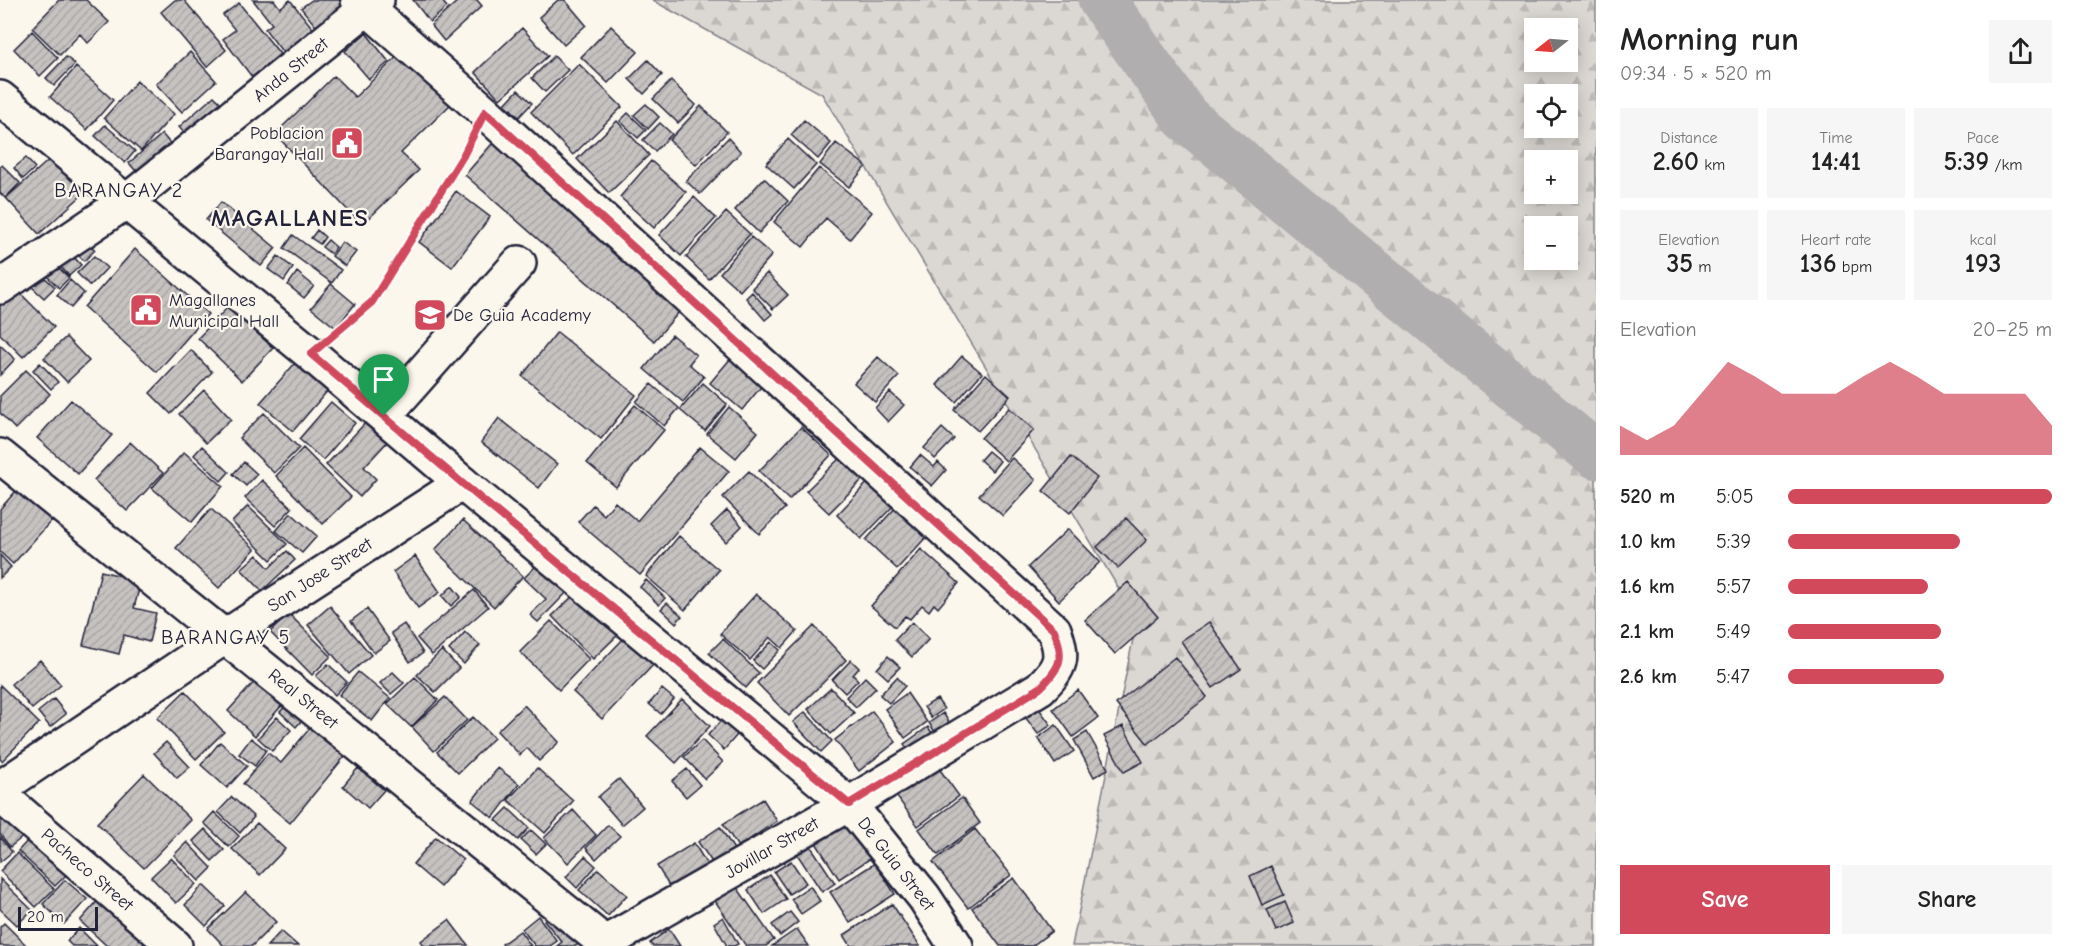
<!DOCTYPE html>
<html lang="en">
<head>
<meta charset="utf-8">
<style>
	:root { --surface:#fff; --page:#f6f6f6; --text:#222; --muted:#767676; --accent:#d1495b }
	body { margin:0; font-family:"Comic Neue",sans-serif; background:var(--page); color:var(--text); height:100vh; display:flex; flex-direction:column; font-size:22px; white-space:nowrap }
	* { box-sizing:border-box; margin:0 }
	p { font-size:20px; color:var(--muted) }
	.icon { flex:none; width:33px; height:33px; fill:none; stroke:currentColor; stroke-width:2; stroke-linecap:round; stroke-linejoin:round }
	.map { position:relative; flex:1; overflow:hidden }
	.sheet { display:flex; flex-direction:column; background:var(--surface); width:480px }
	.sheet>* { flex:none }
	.needle { width:39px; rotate:253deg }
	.fabs { position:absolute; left:1524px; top:18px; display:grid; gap:12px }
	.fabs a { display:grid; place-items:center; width:54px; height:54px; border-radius:0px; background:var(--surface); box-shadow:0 3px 15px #0003; font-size:30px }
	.scale { position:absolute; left:18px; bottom:15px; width:80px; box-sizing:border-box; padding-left:6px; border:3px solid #22223b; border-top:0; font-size:16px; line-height:21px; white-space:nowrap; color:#22223b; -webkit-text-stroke:4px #fbf7ec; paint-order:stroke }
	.pin { position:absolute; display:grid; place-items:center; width:51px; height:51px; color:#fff; margin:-62px -26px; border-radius:50% 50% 50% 0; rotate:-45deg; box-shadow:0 0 6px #0007 }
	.pin .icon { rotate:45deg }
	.round { display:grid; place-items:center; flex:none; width:63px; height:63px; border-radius:0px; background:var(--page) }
	.head { display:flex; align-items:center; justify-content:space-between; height:102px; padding:0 24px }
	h1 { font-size:33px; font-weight:700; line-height:45px }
	.stats { display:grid; grid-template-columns:repeat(3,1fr); gap:9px; height:102px; padding:6px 24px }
	.stats div { display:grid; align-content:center; border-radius:0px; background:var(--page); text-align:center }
	.stats b { font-size:26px; font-weight:700 }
	.stats small { font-size:16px; font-weight:400 }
	.stats p { font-size:16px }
	.chart { height:168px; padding:12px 24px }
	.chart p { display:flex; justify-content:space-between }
	.chart svg { width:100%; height:108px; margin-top:6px; fill:var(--accent); opacity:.7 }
	.button { display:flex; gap:12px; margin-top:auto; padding:12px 24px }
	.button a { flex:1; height:69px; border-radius:0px; background:var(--accent); color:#fff; font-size:24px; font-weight:700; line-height:69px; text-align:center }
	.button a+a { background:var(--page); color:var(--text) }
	ul { padding:0 24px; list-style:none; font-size:20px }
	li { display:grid; grid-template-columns:96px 72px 1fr; align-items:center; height:45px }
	li i { height:15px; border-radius:8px; background:var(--accent) }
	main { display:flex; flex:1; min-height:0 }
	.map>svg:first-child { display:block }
	.forest { fill:url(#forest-firs); stroke:#7e7d87; stroke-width:1.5; fill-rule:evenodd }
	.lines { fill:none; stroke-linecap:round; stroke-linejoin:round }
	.river { stroke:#b1aeb0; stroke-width:48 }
	.building { fill:url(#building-hatch); stroke:#22223b; stroke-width:1.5 }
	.minor-casing { stroke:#22223b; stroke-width:38 }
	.major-casing { stroke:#22223b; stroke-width:38 }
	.path { stroke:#22223b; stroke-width:4; stroke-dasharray:1.5 4.5; stroke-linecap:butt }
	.minor { stroke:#fbf7ec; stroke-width:33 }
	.major { stroke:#fbf7ec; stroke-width:33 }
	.route-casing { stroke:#fff; stroke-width:12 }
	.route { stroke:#d1495b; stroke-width:8 }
	.labels { text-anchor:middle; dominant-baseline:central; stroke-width:4.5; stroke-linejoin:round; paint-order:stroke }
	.street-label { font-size:18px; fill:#22223b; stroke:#fbf7ec }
	.poi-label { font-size:18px; fill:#22223b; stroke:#fbf7ec; text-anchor:start }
	.neighbourhood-label { font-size:20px; letter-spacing:1.5px; fill:#22223b; stroke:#fbf7ec }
	.district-label { font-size:24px; font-weight:bold; letter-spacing:1.5px; fill:#22223b; stroke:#fbf7ec }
</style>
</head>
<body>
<main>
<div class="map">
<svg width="1596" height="946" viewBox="0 0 1596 946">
	<defs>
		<pattern id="forest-firs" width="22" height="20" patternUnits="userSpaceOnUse" patternTransform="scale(1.5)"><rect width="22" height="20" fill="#dbd8d3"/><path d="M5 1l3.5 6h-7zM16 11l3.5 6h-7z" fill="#bcb9b6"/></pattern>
		<pattern id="building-hatch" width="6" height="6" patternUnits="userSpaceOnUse" patternTransform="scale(1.5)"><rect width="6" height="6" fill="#c6c2c0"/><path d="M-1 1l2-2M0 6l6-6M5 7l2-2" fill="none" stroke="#aaa6a6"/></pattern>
	</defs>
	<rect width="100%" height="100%" fill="#fbf7ec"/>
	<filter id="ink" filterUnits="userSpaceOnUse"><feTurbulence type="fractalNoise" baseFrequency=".0167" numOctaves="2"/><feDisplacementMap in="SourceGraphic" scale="12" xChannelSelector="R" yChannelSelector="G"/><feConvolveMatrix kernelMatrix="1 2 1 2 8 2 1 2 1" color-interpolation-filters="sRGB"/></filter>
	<g filter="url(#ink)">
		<path class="forest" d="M652,0h944v946h-524l65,-327 -315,-525zM1534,28h34v34h-34zM1534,94h34v34h-34zM1534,160h34v34h-34zM1534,226h34v34h-34z"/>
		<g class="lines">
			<path class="river" d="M1102,0l84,118 410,337"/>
		</g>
		<path class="building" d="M59,0h27l23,22 -21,21 -8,-9 -20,21 -28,-27z
			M175,0h9l42,50 -19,17 -46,-55z
			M253,0h21l6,8 10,-8 25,31 -31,23 -19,-25 7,-5z
			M312,0h30l5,7 -28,23 -18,-22z
			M413,0h28l6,7 -17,15z
			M459,0h18l5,6 -38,35 -13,-16z
			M558,0h7l21,25 -22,20 -25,-28z
			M239,3l41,51 -28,23 -29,-38 12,-9 -12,-15z
			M611,26l27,26 -30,31 -27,-26z
			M522,28l26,28 -48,43 -25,-27z
			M32,31l26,27 -18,18 -26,-27z
			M366,33l23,29 -20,17 -24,-28z
			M405,49l50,51 -54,53 18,17 -57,55 -87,-91 59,-58 21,21z
			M190,52l26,29 -34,31 -26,-28z
			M554,56l14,14 -23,22 -13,-14z
			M66,57l9,7 -21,22 -8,-8z
			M648,60l14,15 -18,19 -15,-15z
			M579,64l43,43 -49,48 -42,-43z
			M76,67l37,33 -26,30 -37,-33z
			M137,81l37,33 -33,37 -37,-33z
			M671,81l25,24 -18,18 -25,-24z
			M518,90l14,13 -13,14 -14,-13z
			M214,96l10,10 -36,31 -9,-10z
			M646,104l13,13 -11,12 -14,-14z
			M701,106l26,26 -31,33 -27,-25z
			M628,113l18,17 -8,8 -18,-17z
			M804,120l27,23 -13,16 -27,-24z
			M617,121l32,34 -40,38 -32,-34z
			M660,123l12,11 -17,17 -12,-11z
			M105,125l30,26 -10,12 -30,-27z
			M162,134l11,13 -32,30 -12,-14z
			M497,138l189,166 -32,37 -189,-166z
			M728,138l13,14 -41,42 -14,-13z
			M788,139l28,26 -22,24 -28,-25z
			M836,143l30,23 -17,21 -29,-23z
			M59,151l32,36 -52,47 -33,-36z
			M26,158l9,10 -12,11 -9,-11z
			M651,161l35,31 -32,36 -34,-31z
			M2,165l18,18 -15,15 -5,-5v-26z
			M819,168l53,44 -22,27 -24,-21 -23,29 -29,-25z
			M764,178l24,23 -29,32 -24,-23z
			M456,191l34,26 -38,50 -33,-25z
			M694,197l22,21 -35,38 -22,-21z
			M221,202l55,46 -15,18 -55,-46z
			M726,212l24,22 -41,45 -23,-22z
			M317,230l8,7 -5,7 -9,-6z
			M80,233l15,17 -11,11 -16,-16z
			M293,235l48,35 -9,13 -48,-35z
			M751,237l21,18 -32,36 -20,-18z
			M328,240l8,7 -5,7 -9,-7z
			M342,242l14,10 -11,14 -13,-10z
			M65,247l16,18 -12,11 -16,-18z
			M135,249l73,65 -51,58 -73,-65z
			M94,256l13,12 -17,18 -13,-13z
			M278,256l15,12 -9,13 -16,-12z
			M51,260l18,18 -10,10 -18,-18z
			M297,272l17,14 -10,12 -16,-13z
			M767,273l21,22 -15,14 -21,-21z
			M43,276l12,11 -11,11 -12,-11z
			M70,280l14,13 -13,15 -14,-13z
			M331,284l24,20 -19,24 -25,-20z
			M15,288l39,39 -31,30 -23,-23v-32z
			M752,292l20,22 -7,6 -19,-22z
			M229,306l44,42 -31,33 -44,-43z
			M557,332l79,63 -35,44 -79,-63z
			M672,335l24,20 -7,9 15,13 -21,25 -39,-33z
			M66,337l23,24 -22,21 -23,-24z
			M0,345l15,14 -15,16z
			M191,350l21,22 -41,42 -21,-21z
			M737,351l32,26 -27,33 -32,-27z
			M962,356l20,17 -26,29 -19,-17z
			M878,357l21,19 -24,26 -21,-19z
			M297,361l32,28 -36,42 -33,-28z
			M40,363l18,19 -7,7 -18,-19z
			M26,370l24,24 -35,35 -15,-16v-17z
			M986,374l24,22 -32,35 -24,-21z
			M703,383l24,21 -22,27 -25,-21z
			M651,384l28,24 -15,18 -28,-24z
			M204,390l27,29 -25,24 -27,-29z
			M890,392l14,13 -16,17 -13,-14z
			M71,400l41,35 -34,39 -41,-36z
			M331,402l24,21 -32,37 -24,-21z
			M635,405l29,25 -48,57 -29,-24z
			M729,407l29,25 -22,26 -29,-24z
			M1009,408l25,22 -28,31 -25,-23z
			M264,413l35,35 -25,25 -35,-35z
			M499,418l58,46 -18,24 -58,-46z
			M368,420l22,19 -26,28 12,12 -16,18 -34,-32z
			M801,427l30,28 -42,45 -30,-29z
			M942,428l12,11 -19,20 -11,-11z
			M130,442l33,31 -36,38 -33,-31z
			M202,446l27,26 -8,9 -27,-26z
			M700,447l29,24 -89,104 -62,-53 15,-17 11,10 11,-13 22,19z
			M303,448l48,49 -28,27 -47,-48z
			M988,451l12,10 -8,10 -12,-11z
			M184,452l39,34 -31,36 -40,-34z
			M844,454l22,22 -37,37 -23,-22z
			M920,455l14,12 4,-5 8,8 -14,16 -22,-19z
			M1071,457l26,21 -27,35 -27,-22z
			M1012,458l24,22 -33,36 -24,-21z
			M244,462l13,12 -11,12 -13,-12z
			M749,471l36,37 -26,26 -36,-37z
			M262,480l30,28 -17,18 -30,-28z
			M870,480l25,24 -34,35 -24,-24z
			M23,483l35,30 -45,51 -13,-12v-43z
			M248,506l39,38 -16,16 -39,-38z
			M897,506l31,29 -31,34 -31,-29z
			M211,509l44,40 -36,39 -43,-40z
			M727,510l15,16 -16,16 -15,-16z
			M291,513l26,23 -15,17 -26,-22z
			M1126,518l21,22 -29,28 -21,-21z
			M463,520l60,56 -29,31 -59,-57z
			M1068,529l32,33 -41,39 -31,-34z
			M679,536l40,34 -34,40 -39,-34z
			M921,549l38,34 -21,25 -4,-4 -5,7 -7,-6 -12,14 -5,-3 -10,11 -24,-21z
			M287,551l8,9 -33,31 -21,-22 16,-14 12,13z
			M0,555l11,12 -11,11z
			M415,556l25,36 -22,16 -25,-36z
			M543,559l28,29 -33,34 -8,-7 16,-16 -22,-21z
			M101,571l40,10 -7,27 22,5 -7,29 -25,-7 -5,19 -36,-9z
			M646,580l19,18 -6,7 -19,-18z
			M1128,582l30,35 -43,37 -30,-34z
			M452,586l9,11 -10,9 -9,-10z
			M580,589l41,43 -28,27 -41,-43z
			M474,590l14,17 -56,48 -15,-17z
			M756,594l41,37 -15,17 -12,-11 -20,23 -30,-26z
			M667,603l15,13 -6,7 -15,-14z
			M330,606l41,49 -22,19 -41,-49z
			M367,609l23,32 -16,12 -23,-32z
			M289,614l42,42 -19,19 -42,-43z
			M551,621l38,38 -30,31 -39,-38z
			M912,622l17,17 -17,18 -17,-17z
			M1209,622l32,47 -28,19 -32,-47z
			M404,624l19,29 -13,9 -19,-29z
			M814,626l32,34 -57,56 -32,-33z
			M465,632l15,13 -16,19 -15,-14z
			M625,637l29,27 -52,55 -29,-27z
			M723,639l36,34 -13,15 -37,-35z
			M771,642l9,8 -18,19 -9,-8z
			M442,650l17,18 -24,24 -18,-17z
			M888,656l12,11 -12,12 -11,-10z
			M1175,657l32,40 -59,47 -32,-40z
			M40,660l21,25 -29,24 -21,-25z
			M851,660l8,8 -6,7 5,5 -13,13 -13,-13z
			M328,664l19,18 -12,13 -19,-19z
			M358,672l32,26 -18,23 -33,-26z
			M393,672l11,11 -13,11 -11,-11z
			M415,677l23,23 -27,27 -24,-23z
			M865,677l11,11 -20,19 -10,-10z
			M897,677l8,9 -16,17 -9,-8z
			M256,680l27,24 -28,32 -27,-25z
			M0,685l39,38 -37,38 -2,-2z
			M831,688l23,25 -23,21 -23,-25z
			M662,689l12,10 -13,15 -12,-10z
			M1078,690l20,28 -25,19 -20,-28z
			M185,691l39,41 -28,27 -39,-41z
			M907,693l20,29 -22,16 -20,-29z
			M445,697l22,23 -33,31 -22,-24z
			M54,699l12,15 -16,13 -12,-15z
			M292,699l15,15 -11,13 -16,-15z
			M682,699l28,27 -34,37 -29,-27z
			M937,699l7,10 -13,9 -7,-11z
			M1032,699l19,26 -13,9 -19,-25z
			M524,705l35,37 -20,19 -12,-13 -7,7 -23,-24z
			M872,711l24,31 -37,29 -24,-31z
			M805,712l27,29 -11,11 -28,-30z
			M943,713l10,15 -14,10 -10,-15z
			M727,714l16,14 -19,22 -16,-15z
			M277,717l14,13 -19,21 -14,-13z
			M473,717l21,21 -36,35 -21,-21z
			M315,722l35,28 -60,73 -47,-39 25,-31 13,10z
			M1056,725l18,26 -19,13 -17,-26z
			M1123,726l20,36 -19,10 -20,-36z
			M928,727l8,12 -23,17 -9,-12z
			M1087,732l21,37 -14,8 -20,-37z
			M251,738l15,12 -11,16 -16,-12z
			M702,740l21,22 -18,17 -21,-22z
			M166,742l24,25 -13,11 -23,-25z
			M220,742l27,24 -20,22 -26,-23z
			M938,767l21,29 -41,30 -21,-29z
			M358,768l26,22 -16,18 -25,-22z
			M498,768l21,16 -26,34 -21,-17z
			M537,768l36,33 -28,32 -37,-33z
			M687,769l13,16 -14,12 -14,-16z
			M144,774l47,46 -47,48 -47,-45z
			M619,779l24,28 -21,18 -24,-28z
			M232,797l22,20 -14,16 -22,-21z
			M962,798l18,25 -42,32 -19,-26z
			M763,799l14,22 -39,26 -15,-23z
			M0,806l25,29 -15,12 -10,-13z
			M508,808l21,20 -11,12 -22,-20z
			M573,810l23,25 -28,28 -24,-25z
			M214,812l25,24 -10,11 -25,-24z
			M843,815l28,43 -32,21 -28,-44z
			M257,823l28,26 -25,26 -28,-26z
			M608,825l12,11 -24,23 -10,-11z
			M720,827l15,24 -21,14 -16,-23z
			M205,829l19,21 -12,11 -19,-20z
			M975,829l36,46 -43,33 -35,-46z
			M531,830l15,14 -10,10 -15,-14z
			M0,837l12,15 -12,10z
			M31,837l37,36 -13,13 -37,-35z
			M436,837l27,23 -23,27 -27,-23z
			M187,842l25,26 -13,13 -25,-26z
			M694,843l15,25 -37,23 -15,-25z
			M810,845l25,38 -13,9 -25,-38z
			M17,853l37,36 -18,18 -36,-36z
			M585,856l11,10 -19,22 -11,-11z
			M171,858l25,26 -20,19 -25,-26z
			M791,861l15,22 -17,11 -15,-22z
			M875,863l20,31 -45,29 -20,-31z
			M1271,866l13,29 -22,10 -12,-29z
			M598,869l29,26 -19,21 -29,-26z
			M770,875l16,24 -22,15 -16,-24z
			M1014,878l38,53 -20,15h-32l-28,-38z
			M0,879l32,31 -15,15 -17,-16z
			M65,880l22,19 -23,25 -21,-20z
			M203,885l22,21 -19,20 -21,-21z
			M736,886l38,54 -8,6h-20l-31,-45z
			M810,886l10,15 -19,13 -10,-15z
			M246,892l30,30 -24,24h-28l-16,-17z
			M101,897l46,43 -5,6h-35l-27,-25z
			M1285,902l9,21 -18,8 -9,-21z
			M892,904l28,42h-69l-7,-11z
			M557,910l25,31 -6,5h-19l5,-4 -18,-22z
			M790,912l8,10 -18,14 -8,-11z
			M538,916l19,25 -7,5h-15l-13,-17z
			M723,917l15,27 -4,2h-7l-13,-23z
			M449,920l19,25 -44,1 -3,-5z
			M4,923l23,23h-27v-19z
			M79,928l18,18h-25l-5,-5z
			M669,929l11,17h-28l-2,-3z
			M797,929l12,17h-37z
			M281,931l17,15h-31z
			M520,931l11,15h-28l-1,-2z"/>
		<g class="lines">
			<g class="minor-casing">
				<path id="minor" d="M358,0l127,112 569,518c11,28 7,37 -14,58l-191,116 -249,142
					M0,98l311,256 151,129
					M0,287l127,-86 250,-201
					M384,416l135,-153
					M0,456l605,487
					M0,795l175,151"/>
			</g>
			<g class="major-casing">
				<path id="major" d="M0,788l226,-152 236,-153 387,321 75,93 32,49"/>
			</g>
			<path class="path" d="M333,335l39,-33 50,-77 49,-85"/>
			<use href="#minor" class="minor"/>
			<use href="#major" class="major"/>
		</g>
	</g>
	<g class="lines" filter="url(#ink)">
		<g class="route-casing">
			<path id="route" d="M485,112l569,518c11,28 7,37 -14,58l-191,116 -387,-321 -151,-129 61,-52 91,-146z"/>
		</g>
		<use href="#route" class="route"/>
	</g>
	<defs>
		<g id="civic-square" transform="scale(1.725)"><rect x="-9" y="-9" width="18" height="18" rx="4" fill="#d1495b" stroke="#fbf7ec"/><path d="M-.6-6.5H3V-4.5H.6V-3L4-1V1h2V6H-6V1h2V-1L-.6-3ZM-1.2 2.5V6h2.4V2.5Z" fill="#fff"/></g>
		<g id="school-square" transform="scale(1.725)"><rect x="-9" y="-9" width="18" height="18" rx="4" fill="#d1495b" stroke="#fbf7ec"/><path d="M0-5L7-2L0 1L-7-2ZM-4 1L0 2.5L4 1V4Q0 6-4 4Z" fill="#fff"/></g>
	</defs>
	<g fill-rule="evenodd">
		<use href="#civic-square" x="347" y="143"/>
		<use href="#civic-square" x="146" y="310"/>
		<use href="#school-square" x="430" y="315"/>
	</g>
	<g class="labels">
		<g class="street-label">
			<text transform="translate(291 70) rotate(-39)">Anda Street</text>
			<text transform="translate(320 575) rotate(-33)">San Jose Street</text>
			<text transform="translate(303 699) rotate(39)">Real Street</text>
			<text transform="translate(772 848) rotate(-30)">Jovillar Street</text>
			<text transform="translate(896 864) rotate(52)">De Guia Street</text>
			<text transform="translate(87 870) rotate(41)">Pacheco Street</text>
		</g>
		<g class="poi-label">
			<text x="324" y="133" text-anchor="end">Poblacion<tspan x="324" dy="21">Barangay Hall</tspan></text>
			<text x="169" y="300">Magallanes<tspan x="169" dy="21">Municipal Hall</tspan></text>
			<text x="453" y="315">De Guia Academy</text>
		</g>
		<g class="neighbourhood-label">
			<text x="119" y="190">BARANGAY 2</text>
			<text x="226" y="637">BARANGAY 5</text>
		</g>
		<g class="district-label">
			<text x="290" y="218">MAGALLANES</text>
		</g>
	</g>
</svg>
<div class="fabs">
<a><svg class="needle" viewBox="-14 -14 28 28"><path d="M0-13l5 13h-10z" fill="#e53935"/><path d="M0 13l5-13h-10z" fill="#767676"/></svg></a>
<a><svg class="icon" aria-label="locate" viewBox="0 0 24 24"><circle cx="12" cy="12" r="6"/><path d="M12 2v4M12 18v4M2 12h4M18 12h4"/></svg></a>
<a>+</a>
<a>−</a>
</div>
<div class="scale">20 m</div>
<div class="pin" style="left:384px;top:416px;background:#1e9e55"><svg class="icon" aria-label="arrive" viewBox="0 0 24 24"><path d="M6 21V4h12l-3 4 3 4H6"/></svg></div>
</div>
<section class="sheet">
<div class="head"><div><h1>Morning run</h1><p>09:34 · 5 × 520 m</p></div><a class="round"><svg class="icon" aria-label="share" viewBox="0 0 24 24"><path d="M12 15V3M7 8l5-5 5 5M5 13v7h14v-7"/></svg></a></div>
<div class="stats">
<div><p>Distance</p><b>2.60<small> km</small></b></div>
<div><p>Time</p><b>14:41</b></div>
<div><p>Pace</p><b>5:39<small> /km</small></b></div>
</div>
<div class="stats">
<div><p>Elevation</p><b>35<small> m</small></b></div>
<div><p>Heart rate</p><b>136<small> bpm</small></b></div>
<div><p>kcal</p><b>193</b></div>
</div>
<div class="chart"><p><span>Elevation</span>20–25 m</p>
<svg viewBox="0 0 160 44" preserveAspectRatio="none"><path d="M0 44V32L10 38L20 32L30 19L40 6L50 12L60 19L70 19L80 19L90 12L100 6L110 12L120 19L130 19L140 19L150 19L160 32V44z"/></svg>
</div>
<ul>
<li><b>520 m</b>5:05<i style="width:100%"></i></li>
<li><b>1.0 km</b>5:39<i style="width:65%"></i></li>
<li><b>1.6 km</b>5:57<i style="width:53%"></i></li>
<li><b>2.1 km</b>5:49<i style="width:58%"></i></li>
<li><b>2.6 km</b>5:47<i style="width:59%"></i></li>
</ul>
<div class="button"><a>Save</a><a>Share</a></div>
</section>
</main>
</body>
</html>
